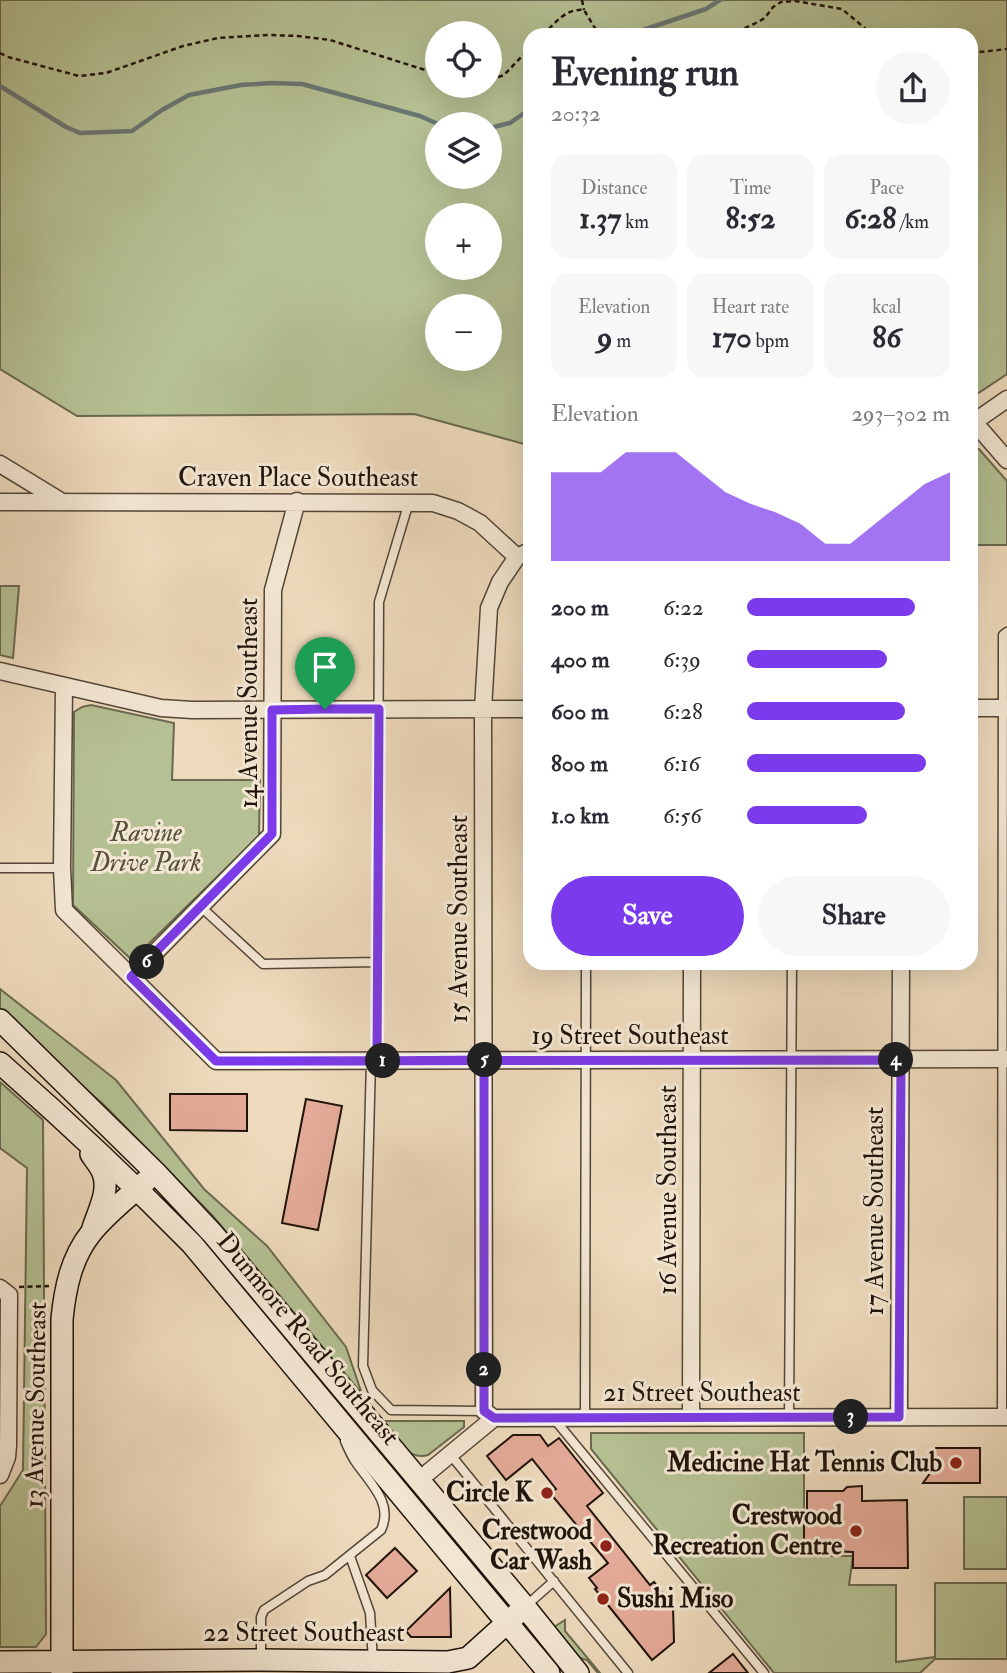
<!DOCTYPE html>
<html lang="en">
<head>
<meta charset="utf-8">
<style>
	:root { --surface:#fff; --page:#f7f7f7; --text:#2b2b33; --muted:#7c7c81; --accent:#7c3aed }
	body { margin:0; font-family:"IM FELL Double Pica",serif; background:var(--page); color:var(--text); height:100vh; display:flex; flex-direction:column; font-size:26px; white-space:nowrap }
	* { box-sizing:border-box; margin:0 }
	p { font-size:23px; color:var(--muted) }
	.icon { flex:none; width:38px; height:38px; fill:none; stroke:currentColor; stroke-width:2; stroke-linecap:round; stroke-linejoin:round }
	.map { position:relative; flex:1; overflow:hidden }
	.details { position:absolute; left:523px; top:28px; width:455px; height:942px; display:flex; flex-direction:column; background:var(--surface); border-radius:21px; box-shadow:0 7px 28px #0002 }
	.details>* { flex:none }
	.tools { position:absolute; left:425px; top:21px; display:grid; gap:14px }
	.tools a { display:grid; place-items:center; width:77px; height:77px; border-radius:50%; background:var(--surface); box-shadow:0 7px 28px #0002; font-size:35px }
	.pin { position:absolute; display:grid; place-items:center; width:60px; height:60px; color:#fff; margin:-72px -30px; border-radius:50% 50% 50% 0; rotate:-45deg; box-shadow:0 0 7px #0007 }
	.pin .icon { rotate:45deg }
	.km { position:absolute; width:35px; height:35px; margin:-18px; border-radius:50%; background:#222; color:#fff; font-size:19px; line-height:35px; text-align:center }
	.round { display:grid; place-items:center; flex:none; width:74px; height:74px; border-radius:37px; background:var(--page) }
	.head { display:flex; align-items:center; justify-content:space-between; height:119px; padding:0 28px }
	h1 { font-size:38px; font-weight:700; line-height:52px }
	.figures { display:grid; grid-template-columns:repeat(3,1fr); gap:10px; height:119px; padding:7px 28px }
	.figures div { display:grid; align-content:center; border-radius:18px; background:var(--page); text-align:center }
	.figures b { font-size:30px; font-weight:700 }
	.figures small { font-size:19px; font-weight:400 }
	.figures p { font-size:19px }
	.chart { height:196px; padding:14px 28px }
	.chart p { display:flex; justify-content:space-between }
	.chart svg { width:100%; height:126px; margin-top:7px; fill:var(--accent); opacity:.7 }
	.action { display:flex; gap:14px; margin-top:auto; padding:14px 28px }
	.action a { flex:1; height:80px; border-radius:42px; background:var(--accent); color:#fff; font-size:28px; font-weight:700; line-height:80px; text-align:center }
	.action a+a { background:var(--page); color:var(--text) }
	ul { padding:0 28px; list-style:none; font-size:23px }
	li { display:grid; grid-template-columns:112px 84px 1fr; align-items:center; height:52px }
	li i { height:18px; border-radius:9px; background:var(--accent) }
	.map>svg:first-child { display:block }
	.green { fill:#b5c194; stroke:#6a6a50; stroke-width:2; fill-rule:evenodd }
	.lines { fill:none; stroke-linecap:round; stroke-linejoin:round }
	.stream { stroke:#6a7774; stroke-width:4.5 }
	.building { fill:#e5ab99; stroke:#1f130b; stroke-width:2 }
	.lane-casing { stroke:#534538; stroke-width:11 }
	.street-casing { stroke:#534538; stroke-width:19 }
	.secondary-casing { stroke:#1f130b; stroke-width:24 }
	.path { stroke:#1f130b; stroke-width:2.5; stroke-dasharray:5 3.5; stroke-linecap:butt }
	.lane { stroke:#f4e8d4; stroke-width:8 }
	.street { stroke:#f4e8d4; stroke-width:16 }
	.secondary { stroke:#f4e8d4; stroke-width:21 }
	.route-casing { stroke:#fff; stroke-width:14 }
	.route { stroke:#7c3aed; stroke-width:9 }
	.poi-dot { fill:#8f2418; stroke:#f4e8d4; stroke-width:2.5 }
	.labels { text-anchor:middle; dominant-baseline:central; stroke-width:6; stroke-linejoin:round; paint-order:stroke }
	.street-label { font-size:26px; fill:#1f130b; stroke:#f4e8d4 }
	.park-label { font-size:26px; font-style:italic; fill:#54503b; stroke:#f4e8d4 }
	.poi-label { font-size:26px; font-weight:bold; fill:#1f130b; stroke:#f4e8d4; text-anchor:end }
</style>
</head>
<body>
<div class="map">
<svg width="1007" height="1673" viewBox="0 0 1007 1673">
	<rect width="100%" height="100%" fill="#eedbbd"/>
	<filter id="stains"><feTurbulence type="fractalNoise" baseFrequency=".00286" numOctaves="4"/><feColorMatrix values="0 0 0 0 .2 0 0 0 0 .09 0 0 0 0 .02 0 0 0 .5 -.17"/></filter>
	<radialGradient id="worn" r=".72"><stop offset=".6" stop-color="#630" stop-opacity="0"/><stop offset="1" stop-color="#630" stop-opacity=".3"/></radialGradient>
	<path class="green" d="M0,0h1007v374l-36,24v-363h-441v413l-2,-3 -114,-31 -337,2 -77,-47zM438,33h52v53h-52zM438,124h52v53h-52zM438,215h52v53h-52zM438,306h52v53h-52z
		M971,445l8,4 28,32v64h-36z
		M0,586h19l-6,72 -13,-3z
		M91,705l83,18 -2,57h88l-1,56 -127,124 -59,-55 1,-193 8,-5z
		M0,989l116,91 88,109 63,57 79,101 16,47 -150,-179 -108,-110 -104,-92z
		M0,1082l43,38 3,514 -10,13h-36v-141l23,-36 4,-302 -27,-20z
		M379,1421h85v6l-36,28c-23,6 -36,-19 -49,-34z
		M591,1433h213v123h49l-4,29h47v77l39,-5v-74h72v76h-72l-15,14h-146l-183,-224z
		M964,1497h43v72h-43z
		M565,1620v11l35,42h-2l-11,-13 -10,-3 -26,-28z"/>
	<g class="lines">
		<path class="stream" d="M628,35l78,-26 14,-9
			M0,86l66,41 14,6 52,-2 30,-21 27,-15 52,-10 31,-2 30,1 118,32 18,8
			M490,128l20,-5 20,-14"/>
	</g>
	<path class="building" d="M170,1094h77v37l-77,-1z
		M306,1099l36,7 -24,124 -36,-7z
		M513,1435h27l8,11 11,-8 44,55 -16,13 63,79 4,-3 19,25 1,35 -22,18 -57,-71 2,-1 -8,-10 19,-15 -58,-70 6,-4 -24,-30 -26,21 -19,-24z
		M936,1448h44v35h-57l8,-11 1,-19z
		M862,1486v15l45,-1 1,68h-55v-16l-49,-2v-37h3v-22h36l4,-4z
		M395,1548l22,23 -30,27 -21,-23z
		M450,1588l1,49h-40l-5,-6z
		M733,1654l15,19h-39z"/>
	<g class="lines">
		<g class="lane-casing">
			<path id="lane" d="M0,868h62
				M201,907l62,57 114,-2
				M371,1061l-8,305 9,24 19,20 93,1
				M377,1061l2,-459 30,-100
				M789,1417l3,-455
				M1002,1417l1,-782 4,-3
				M585,1418l1,-456
				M555,1420l209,253
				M450,1454l178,219
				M350,1556l20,57 3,48
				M527,1605l27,-24
				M261,1657v-40l3,-7 44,-29 17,-6 56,-45c13,-27 -12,-48 -26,-69 -4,-6 -7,-13 -10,-20"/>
		</g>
		<g class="street-casing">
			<path id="street" d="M974,422l33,38
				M971,424l36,-25
				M0,464l59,36
				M0,502l433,1 25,8 22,12 37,34
				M0,671l161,37 31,2 338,-1
				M64,686l-2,182 2,42 152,151 791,-2
				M971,708h36
				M131,977l141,-143 1,-244 24,-89
				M0,1288l9,7 -1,151 -1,11 -7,18
				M691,1417l1,-455
				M899,1417l2,-455
				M494,1418l-10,-7 -1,-702 6,-101 11,-26 17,-25 13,-6
				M419,1480l75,-62 513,-1"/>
		</g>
		<g class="secondary-casing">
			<path id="secondary" d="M0,1020l155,152 58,62 312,373 53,66
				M0,1063c66,58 130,118 192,181l357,429
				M91,1154c4,6 10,13 12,19 7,18 -5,39 -10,55
				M0,1662l261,-2 187,2 20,-4 50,-45
				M62,1673v-354c3,-30 9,-61 29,-86 15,-19 37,-36 55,-52"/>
		</g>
		<path class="path" d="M582,0l2,10
			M543,35c12,-12 23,-27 41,-25l15,25
			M729,35l25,-11 11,-6 8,-11 8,-5 14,-1 47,8 31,26
			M0,53l8,4 71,19 27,-3 77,-27 35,-8 50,-3 30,1 32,4 108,34
			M971,53l36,-4
			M490,80l14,-5 26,-27
			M19,1287l30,-1"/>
		<use href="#lane" class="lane"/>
		<use href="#street" class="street"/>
		<use href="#secondary" class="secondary"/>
	</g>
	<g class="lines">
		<g class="route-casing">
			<path id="route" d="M325,709h54l-2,352 107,-1v351l10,7 405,-1 2,-357c-229,0 -457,1 -685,1l-85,-84 141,-143v-124l53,-1"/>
		</g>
		<use href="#route" class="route"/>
	</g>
	<g class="poi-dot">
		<circle cx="956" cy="1463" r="7"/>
		<circle cx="547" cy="1493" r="7"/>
		<circle cx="856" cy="1531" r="7"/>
		<circle cx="606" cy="1546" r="7"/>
		<circle cx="603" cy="1599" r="7"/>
	</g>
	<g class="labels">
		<g class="street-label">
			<text x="298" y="478">Craven Place Southeast</text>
			<text transform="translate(249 703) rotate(-90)">14 Avenue Southeast</text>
			<text transform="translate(459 919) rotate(-90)">15 Avenue Southeast</text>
			<text x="630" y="1036">19 Street Southeast</text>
			<text transform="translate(668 1190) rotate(-90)">16 Avenue Southeast</text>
			<text transform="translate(875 1211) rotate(-90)">17 Avenue Southeast</text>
			<text transform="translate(308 1339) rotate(50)">Dunmore Road Southeast</text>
			<text x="702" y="1393">21 Street Southeast</text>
			<text transform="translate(36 1405) rotate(-89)">13 Avenue Southeast</text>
			<text x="304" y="1633">22 Street Southeast</text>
		</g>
		<g class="park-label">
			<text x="146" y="833">Ravine<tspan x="146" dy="30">Drive Park</tspan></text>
		</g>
		<g class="poi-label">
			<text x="942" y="1463">Medicine Hat Tennis Club</text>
			<text x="533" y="1493">Circle K</text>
			<text x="842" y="1516">Crestwood<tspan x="842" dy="30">Recreation Centre</tspan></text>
			<text x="592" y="1531">Crestwood<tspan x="592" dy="30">Car Wash</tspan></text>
			<text x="617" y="1599" text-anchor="start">Sushi Miso</text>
		</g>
	</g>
	<rect width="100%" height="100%" filter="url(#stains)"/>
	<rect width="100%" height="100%" fill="url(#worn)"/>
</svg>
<div class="tools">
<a><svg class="icon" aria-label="locate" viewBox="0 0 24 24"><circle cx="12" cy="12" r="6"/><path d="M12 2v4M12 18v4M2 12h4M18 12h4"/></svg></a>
<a><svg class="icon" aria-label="layers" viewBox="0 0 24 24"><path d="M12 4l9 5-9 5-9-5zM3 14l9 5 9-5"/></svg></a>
<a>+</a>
<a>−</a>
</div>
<div class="pin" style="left:325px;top:709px;background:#1e9e55"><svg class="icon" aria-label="arrive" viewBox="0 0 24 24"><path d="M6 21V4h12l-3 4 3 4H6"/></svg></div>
<b class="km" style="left:383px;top:1061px">1</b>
<b class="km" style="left:484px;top:1370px">2</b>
<b class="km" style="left:851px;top:1417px">3</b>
<b class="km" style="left:896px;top:1060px">4</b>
<b class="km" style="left:485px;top:1060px">5</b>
<b class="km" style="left:147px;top:962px">6</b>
<section class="details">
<div class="head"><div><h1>Evening run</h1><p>20:32</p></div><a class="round"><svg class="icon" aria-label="share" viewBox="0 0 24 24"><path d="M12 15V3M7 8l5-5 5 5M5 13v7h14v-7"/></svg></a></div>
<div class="figures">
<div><p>Distance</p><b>1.37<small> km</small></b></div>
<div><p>Time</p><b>8:52</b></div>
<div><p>Pace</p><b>6:28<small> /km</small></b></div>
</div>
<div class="figures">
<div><p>Elevation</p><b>9<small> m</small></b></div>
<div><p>Heart rate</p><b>170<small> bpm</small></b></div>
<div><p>kcal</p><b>86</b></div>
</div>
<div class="chart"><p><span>Elevation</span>293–302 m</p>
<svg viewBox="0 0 160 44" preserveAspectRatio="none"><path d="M0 44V13L10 13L20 13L30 6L40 6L50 6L60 13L70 20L80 24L90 27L100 31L110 38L120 38L130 31L140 24L150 17L160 13V44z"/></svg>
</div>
<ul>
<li><b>200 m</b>6:22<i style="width:83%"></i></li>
<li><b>400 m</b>6:39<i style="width:69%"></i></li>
<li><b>600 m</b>6:28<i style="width:78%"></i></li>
<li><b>800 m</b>6:16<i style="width:88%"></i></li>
<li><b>1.0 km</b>6:56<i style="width:59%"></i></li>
</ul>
<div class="action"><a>Save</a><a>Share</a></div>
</section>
</div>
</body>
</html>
